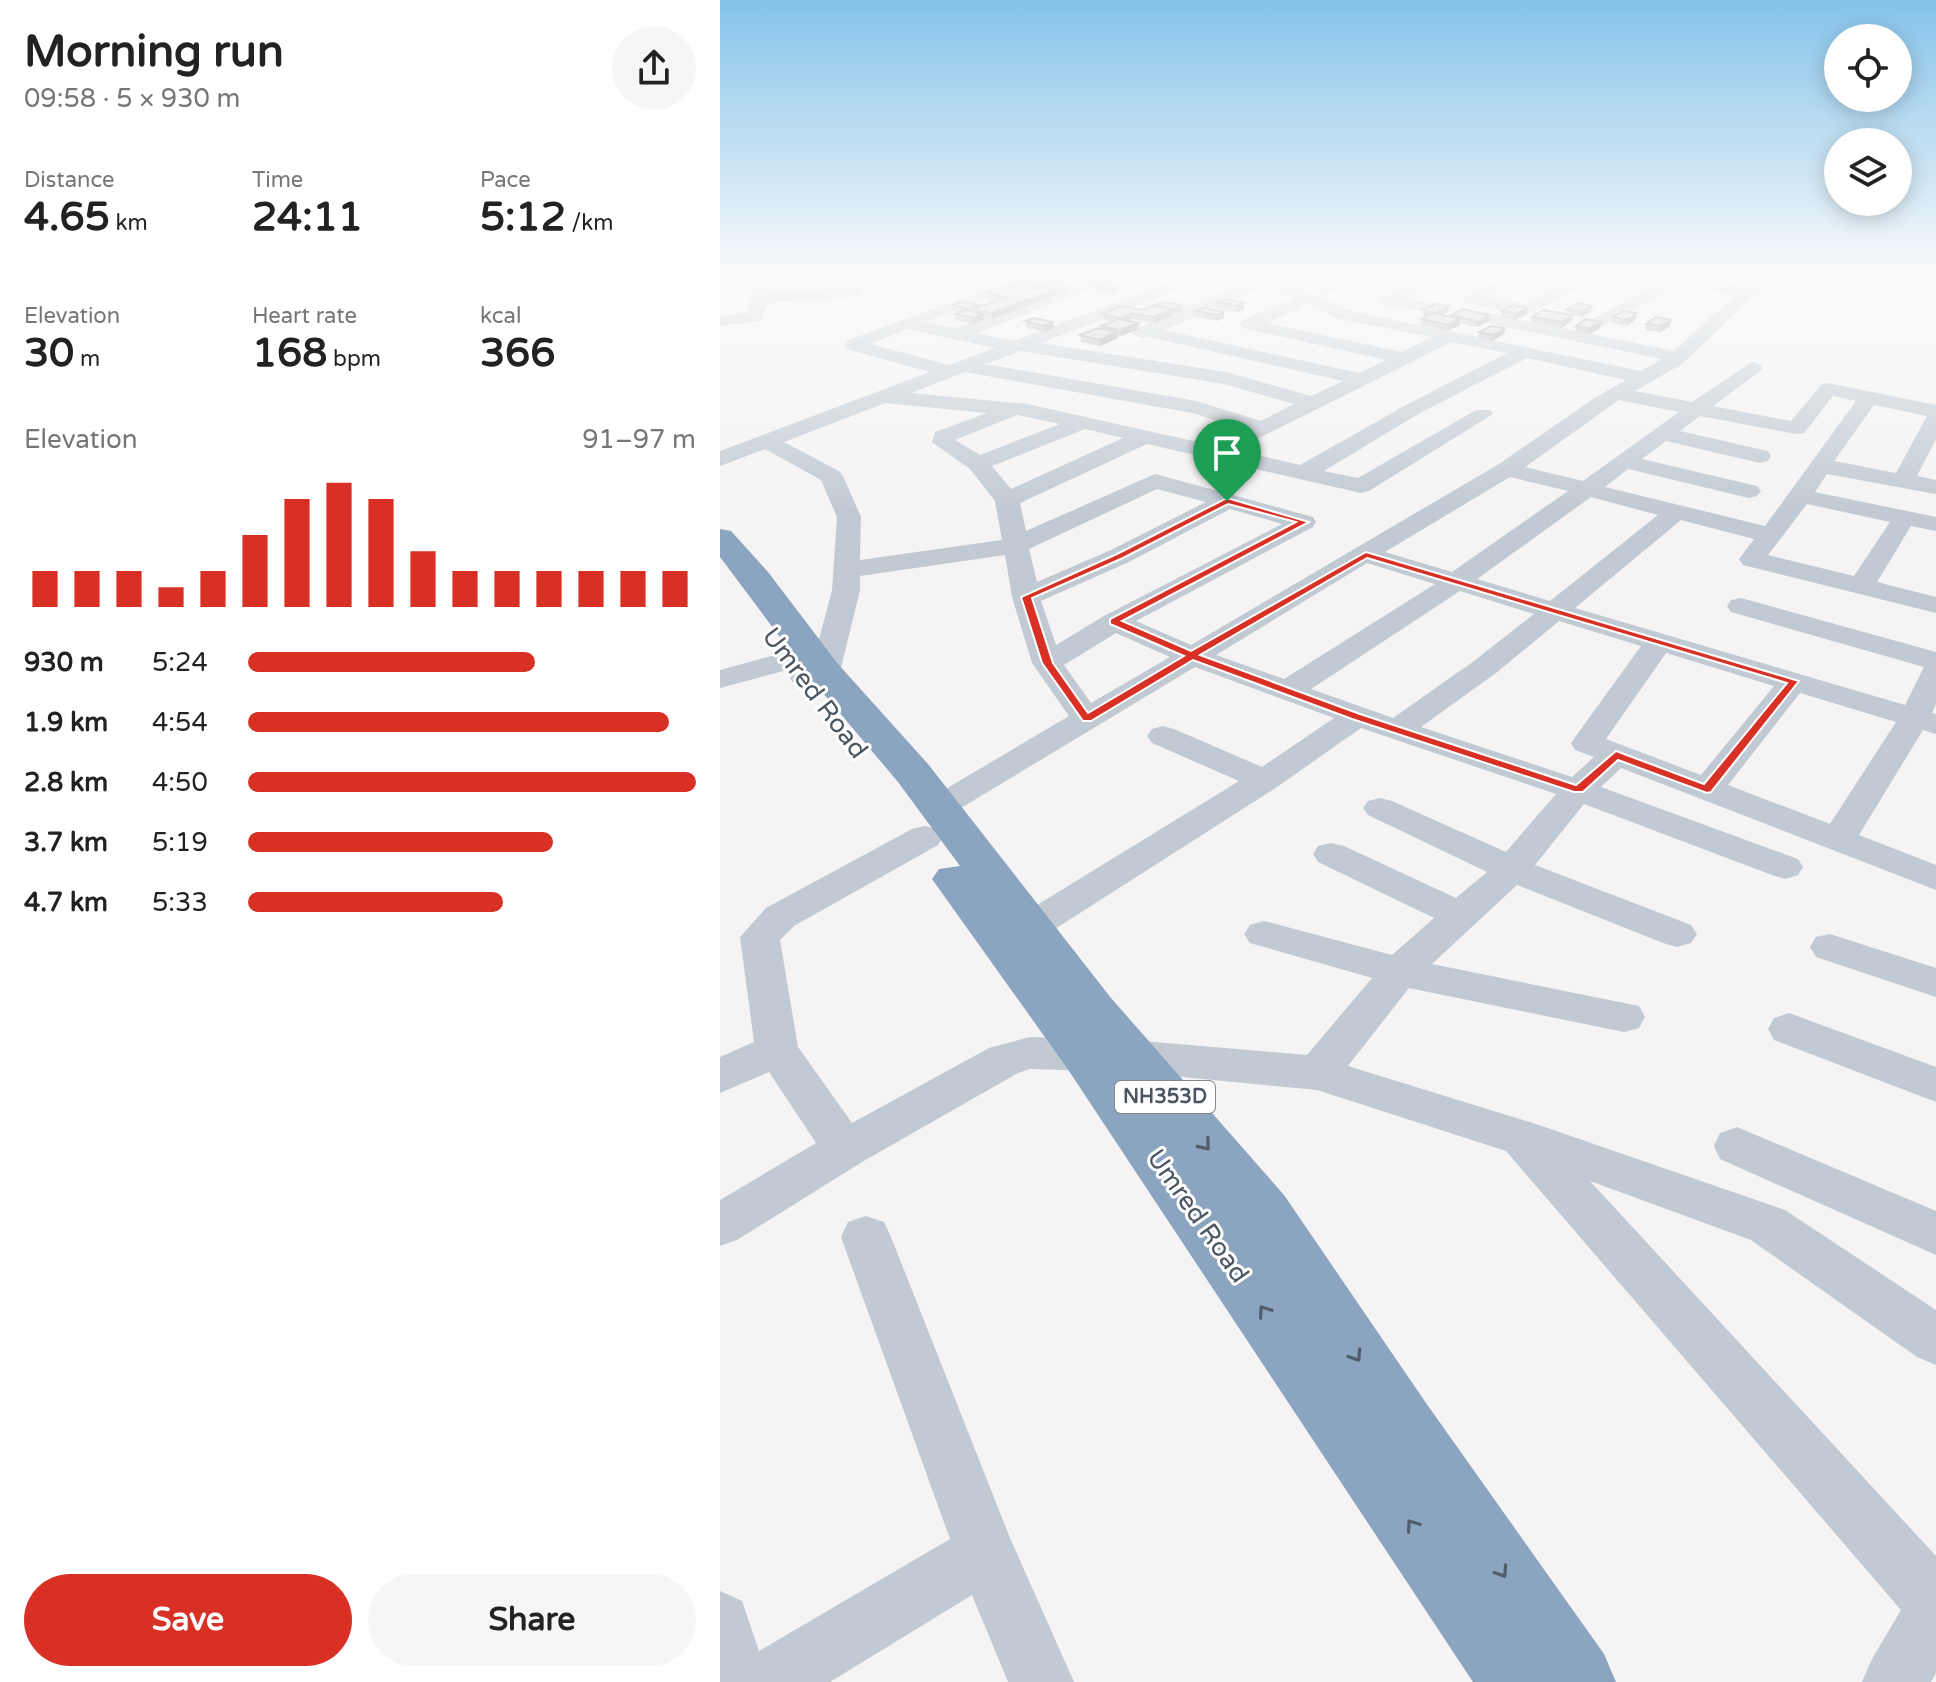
<!DOCTYPE html>
<html lang="en">
<head>
<meta charset="utf-8">
<style>
	:root { --surface:#fff; --page:#f6f6f6; --text:#222; --muted:#767676; --accent:#d93025 }
	body { margin:0; font-family:"Varela Round",sans-serif; background:var(--page); color:var(--text); height:100vh; display:flex; flex-direction:column; font-size:30px; white-space:nowrap }
	* { box-sizing:border-box; margin:0 }
	p { font-size:26px; color:var(--muted) }
	.icon { flex:none; width:44px; height:44px; fill:none; stroke:currentColor; stroke-width:2; stroke-linecap:round; stroke-linejoin:round }
	.map { position:relative; flex:1; overflow:hidden }
	.details { display:flex; flex-direction:column; background:var(--surface); width:720px }
	.details>* { flex:none }
	.tools { position:absolute; left:1104px; top:24px; display:grid; gap:16px }
	.tools a { display:grid; place-items:center; width:88px; height:88px; border-radius:50%; background:var(--surface); box-shadow:0 4px 20px #0003; font-size:40px }
	.pin { position:absolute; display:grid; place-items:center; width:68px; height:68px; color:#fff; margin:-82px -34px; border-radius:50% 50% 50% 0; rotate:-45deg; box-shadow:0 0 8px #0007 }
	.pin .icon { rotate:45deg }
	.round { display:grid; place-items:center; flex:none; width:84px; height:84px; border-radius:42px; background:var(--page) }
	.head { display:flex; align-items:center; justify-content:space-between; height:136px; padding:0 24px }
	h1 { font-size:44px; font-weight:700; line-height:60px }
	.stats { display:grid; grid-template-columns:repeat(3,1fr); gap:12px; height:136px; padding:8px 24px }
	.stats div { display:grid; align-content:center }
	.stats b { font-size:40px; font-weight:700 }
	.stats small { font-size:22px; font-weight:400 }
	.stats p { font-size:22px }
	.chart { height:224px; padding:16px 24px }
	.chart p { display:flex; justify-content:space-between }
	.chart svg { width:100%; height:144px; margin-top:8px; stroke:var(--accent); stroke-width:6 }
	.cta { display:flex; gap:16px; margin-top:auto; padding:16px 24px }
	.cta a { flex:1; height:92px; border-radius:48px; background:var(--accent); color:#fff; font-size:32px; font-weight:700; line-height:92px; text-align:center }
	.cta a+a { background:var(--page); color:var(--text) }
	ul { padding:0 24px; list-style:none; font-size:26px }
	li { display:grid; grid-template-columns:128px 96px 1fr; align-items:center; height:60px }
	li i { height:20px; border-radius:10px; background:var(--accent) }
	main { display:flex; flex:1; min-height:0 }
	.map>svg:first-child { display:block }
	.lines { fill:none; stroke-linecap:round; stroke-linejoin:round }
	.minor { fill:#c1cad2; fill-rule:evenodd }
	.highway { fill:#8ba5c1; fill-rule:evenodd }
	.wall { fill:#b0b2b7 }
	.shaded-wall { fill:#909195 }
	.building { fill:#cdcfd5; stroke:#909195; stroke-width:2 }
	.oneway { stroke:#505e6b }
	.route { fill:#d93025; stroke:#fff; stroke-width:2; fill-rule:evenodd }
	.labels { text-anchor:middle; dominant-baseline:central; stroke-width:6; stroke-linejoin:round; paint-order:stroke }
	.shield { fill:#fff; stroke:#808990; stroke-width:2 }
	.shield-label { font-size:20px; font-weight:bold; fill:#4a5661 }
	.near-street-label { font-size:26px; fill:#4a5661; stroke:#fff }
</style>
</head>
<body>
<main>
<section class="details">
<div class="head"><div><h1>Morning run</h1><p>09:58 · 5 × 930 m</p></div><a class="round"><svg class="icon" aria-label="share" viewBox="0 0 24 24"><path d="M12 15V3M7 8l5-5 5 5M5 13v7h14v-7"/></svg></a></div>
<div class="stats">
<div><p>Distance</p><b>4.65<small> km</small></b></div>
<div><p>Time</p><b>24:11</b></div>
<div><p>Pace</p><b>5:12<small> /km</small></b></div>
</div>
<div class="stats">
<div><p>Elevation</p><b>30<small> m</small></b></div>
<div><p>Heart rate</p><b>168<small> bpm</small></b></div>
<div><p>kcal</p><b>366</b></div>
</div>
<div class="chart"><p><span>Elevation</span>91–97 m</p>
<svg viewBox="0 0 160 44" preserveAspectRatio="none"><path d="M5 44V33M15 44V33M25 44V33M35 44V38M45 44V33M55 44V22M65 44V11M75 44V6M85 44V11M95 44V27M105 44V33M115 44V33M125 44V33M135 44V33M145 44V33M155 44V33"/></svg>
</div>
<ul>
<li><b>930 m</b>5:24<i style="width:64%"></i></li>
<li><b>1.9 km</b>4:54<i style="width:94%"></i></li>
<li><b>2.8 km</b>4:50<i style="width:100%"></i></li>
<li><b>3.7 km</b>5:19<i style="width:68%"></i></li>
<li><b>4.7 km</b>5:33<i style="width:57%"></i></li>
</ul>
<div class="cta"><a>Save</a><a>Share</a></div>
</section>
<div class="map">
<svg width="1216" height="1682" viewBox="0 0 1216 1682">
	<rect width="100%" height="100%" fill="#f5f3f3"/>
	<g class="lines">
		<path class="minor" d="M38,276h14l-1,16 86,-5 8,5 -8,5 -88,6 -9,18 -40,5v-10l27,-3z
			M303,276h23l-121,46 31,6 145,-52h23l-147,57 37,8 172,-65h22l-2,3 -165,64 185,29 85,24 32,-15 -195,-44 -7,1 -9,-5 3,-4 110,-46 -20,-4 -2,-3 53,2 74,33 291,60 21,-12 -170,-35 -9,-5 9,-5 182,37 61,-56 -55,-11 -79,43 -6,1 -9,-5 77,-43 -6,-4h34l54,11 24,-11h21l-37,20 -71,68 -47,27 57,11 60,-40 7,2 3,4 -3,4 -46,34 78,15 30,-36 7,-2 108,22v34l-19,37 19,4v14l-109,-20 -12,18 121,25v14l-25,-5 -34,56 59,15v16l-193,-48 -4,-6 15,-20 -73,-19 -106,88 330,97 19,-38 -193,-55 -4,-6 4,-6 10,-2 195,54v52l-4,9 4,1v20l-13,-4 -64,105 77,30v25l-315,-122 -20,19 197,72 5,8 -5,8 -13,4 -13,-4 -188,-71 -49,61 156,60 6,9 -6,9 -14,4 -14,-4 -146,-58 -85,79 207,42 6,11 -6,11 -15,4 -215,-44 -61,78 188,58 249,86 151,100v55l-19,-8 -166,-117 -161,-59 346,375v117l-5,9h-69l10,-23 29,-49 -395,-459 -189,-61 -186,-18 -101,-3 -12,4 -156,89 -125,78 -17,6v-46l96,-57 -47,-71 -49,21v-36l34,-15 -14,-105 26,-29 146,-79 13,-3 13,3 5,8 -5,8 -144,81 -14,14 18,107 54,76 137,-75 41,-11 101,3 176,15 65,-77 -122,-35 -6,-9 6,-9 14,-4 128,34 42,-37 -116,-56 -5,-8 5,-8 13,-3 13,3 112,52 31,-26 -119,-57 -5,-7 5,-7 12,-3 12,3 114,51 50,-58 -195,-66 -84,59 -233,149 -14,4 -14,-4 -6,-9 6,-9 223,-137 -87,-38 -5,-7 5,-7 11,-3 11,3 88,38 72,-49 -139,-51 -244,147 -12,3 -12,-3 -5,-7 5,-7 142,-84 -37,-53 -20,-66 -7,-42 -145,21v14l-20,82c-9,13 -32,16 -46,12l-4,-6 4,-6 17,-6 2,-3 -93,25v-18l91,-25 6,2 15,-57 5,-73 -16,-37 -56,-31 -45,17v-15l210,-79 -84,-23 -2,-4 2,-4zM546,286l28,12 -51,22 -3,4 3,4 143,32 -27,13 -195,-43zM588,304l31,15 93,18 -30,15 -135,-29zM187,329l88,19 -46,17 -78,-21zM732,342l55,11 -101,52 -106,60 -65,-15zM301,351l203,33 70,20 -33,17 -65,-20 -210,-37zM807,358l99,22 -33,19 -94,65 -308,181 -55,-24 177,-94 3,-5 -3,-5 -158,-43 -129,57 -6,-28 127,-59 48,11 3,6 8,2 10,-3 145,33 8,-2 124,-77 -3,-4h-14l-118,68 -34,-7 96,-58zM245,372l227,41 52,16 -33,16 -184,-41 -116,-11zM1113,396l23,5 -91,125 -160,-39 23,-18 121,29 8,-2 4,-5 -4,-5 -115,-27 24,-18 94,22 8,-2 3,-5 -3,-5 -88,-20 20,-15 96,18 8,-1zM899,400l60,12 -96,69 -58,-14zM165,403l102,10 -52,19 -3,10 38,27 25,32 7,39 -142,20 1,-43 -18,-41 -4,-5 -55,-29zM1154,405l53,11 -31,57 -62,-12zM297,415l43,9 -80,31 -25,-15zM365,429l38,9 -112,51 -19,-23zM790,477l58,14 -116,81 -67,-20zM437,489l49,13 -95,48 -74,32 -8,-33zM871,497l67,18 -108,86 -73,-22zM1087,504l83,18 -36,54 -86,-21zM510,509l52,15 -178,92 -48,29 -15,-44 88,-39zM647,563l68,21 -151,95 -68,-24zM740,591l74,23 -60,47 -81,57 -82,-29zM839,621l82,25 -70,97 4,7 19,7 -22,20 -151,-50 75,-54zM396,633l54,24 -79,46 -27,-38zM946,653l108,33 -73,89 -95,-36zM1080,693l96,29 -66,102 -102,-39z
			M620,276h21l-33,18 -6,1 -8,-5z
			M706,276h20l-41,23 30,5 3,4 -3,4 -48,-6 -9,-5z
			M788,276h21l-41,21 36,7 49,-24 -6,-4h28l2,3 -71,36 -62,-13 -2,-4z
			M1161,276l55,2v10l-47,-7z
			M1110,934l106,34v29l-120,-40 -6,-10 6,-10z
			M1069,1013l147,54v35l-162,-62 -6,-11 6,-11z
			M1017,1127l199,84v44l-216,-96 -6,-13 6,-13z
			M146,1216l18,6 7,15 119,301 64,144h-66l-36,-87 -142,87h-110v-91l22,10 17,50 191,-112 -109,-302 7,-15z"/>
		<path class="highway" d="M0,529l11,2 37,41 70,92 90,100 183,234 173,197 142,208 178,251 12,28h-143l-406,-614 -135,-189 7,-10 21,-3 -62,-84 -86,-102 -92,-123z"/>
	</g>
	<path class="wall" d="M316,276h32v4l-11,4 10,2v6l-8,3 -5,-1v2l-62,23 -9,-2 1,3 -10,4 -18,-4 -1,-6 5,-2 -7,-1 -1,-6 27,2 18,-7 -9,-2 -1,-5 24,-6v-2l11,-2 -1,-2z
		M417,276h23l-6,3z
		M373,285l26,1 1,5 -8,3 -18,-3z
		M443,302l20,9 -8,3h-3v2l-18,7 -22,-4 -4,2 11,2v6l-18,7h-3v2l-18,8 -19,-4 -1,-7 21,-7v-2l11,-4 -10,-3 -1,-5 40,-4 14,-4v-1z
		M497,302l27,1v6l-7,3 -20,-4z
		M847,309l24,2 -10,6 -8,-1 -1,5 -10,7 -30,-5v-6l35,-3z
		M703,310l25,2 -5,3 8,2v-2l38,6 -12,6 -17,-4v2l-13,6 -26,-6v-6l5,-2 -3,-1z
		M476,311l28,1v6l-8,3 -20,-4z
		M782,311l25,3 -12,6 -13,-3z
		M893,317l23,2 -10,7 -14,-3z
		M305,321l29,7 -9,4 -19,-5z
		M881,322l-1,6 -10,6 -15,-2 1,-6z
		M926,324l24,2 -10,6 -14,-2z
		M785,328l-1,6 -12,7 -14,-3 1,-6z"/>
	<path class="shaded-wall" d="M344,276h4v4l-20,7 -8,-2 1,5h-2v-6z
		M347,286v6l-8,3 -1,-6z
		M399,286l1,5 -8,3 -1,-5z
		M334,290v6l-62,23 -1,-6z
		M524,303v6l-7,3v-6z
		M462,305l1,6 -8,3 -1,-5z
		M729,306l-1,6 -12,6v-5z
		M872,306l-1,5 -10,6v-5z
		M807,308v6l-12,6 1,-6z
		M452,310v6l-18,7 -1,-6z
		M504,312v6l-8,3v-6z
		M412,313v6l-11,4 -1,-5z
		M917,313l-1,6 -10,7 1,-6z
		M263,314l1,6 -10,4 -1,-6z
		M769,315v6l-12,6 1,-5z
		M853,315l-1,6 -10,7v-6z
		M740,319v6l-13,6 1,-6z
		M951,320l-1,6 -10,6 1,-6z
		M333,322l1,6 -9,4 -1,-6z
		M881,322l-1,6 -10,6v-6z
		M419,323v6l-18,7 -1,-6z
		M785,328l-1,6 -12,7 1,-6z
		M397,332l1,6 -18,8v-6z"/>
	<path class="building" d="M316,276h28l-25,8 -18,-3z
		M299,282l18,4 -9,3 -17,-4z
		M327,282l20,4 -9,3 -18,-4z
		M381,282l18,4 -8,3 -18,-4z
		M287,286l47,4 -63,23 -18,-4 33,-12 -19,-4z
		M505,299l19,4 -7,3 -20,-4z
		M241,302l18,3 -10,4 -17,-4z
		M443,302l19,3 -8,4 -19,-4z
		M858,303l14,3 -11,6 -14,-3z
		M715,304l14,2 -13,7 -13,-3z
		M793,305l14,3 -11,6 -14,-3z
		M400,306l21,4 11,-4 20,4 -19,7 -21,-4 -12,5 -19,-4z
		M484,308l20,4 -8,3 -20,-4z
		M743,309l26,6 -11,7 -27,-7z
		M245,310l18,4 -10,4 -18,-4z
		M823,310l30,5 -11,7 -30,-5z
		M903,311l14,2 -10,7 -14,-3z
		M713,313l27,6 -12,6 -27,-6z
		M936,317l15,3 -10,6 -15,-2z
		M314,318l19,4 -9,4 -19,-5z
		M399,319l20,4 -19,7 -19,-4z
		M866,319l15,3 -11,6 -14,-2z
		M771,326l14,2 -12,7 -14,-3z
		M378,328l19,4 -17,8 -20,-5z"/>
	<defs><path id="oneway-chevron" d="M-2-3.5L2.5 0L-2 3.5" fill="none" stroke-width="1.6" stroke-linecap="round" stroke-linejoin="round" transform="scale(2)"/></defs>
	<g class="oneway">
		<use href="#oneway-chevron" transform="translate(485 1145) rotate(50)"/>
		<use href="#oneway-chevron" transform="translate(544 1311) rotate(-125)"/>
		<use href="#oneway-chevron" transform="translate(636 1356) rotate(57)"/>
		<use href="#oneway-chevron" transform="translate(692 1525) rotate(-125)"/>
		<use href="#oneway-chevron" transform="translate(782 1572) rotate(56)"/>
	</g>
	<linearGradient id="sky" x2="0" y2="1"><stop stop-color="#85c3ea"/><stop offset="0.54" stop-color="#fafafa"/><stop offset="1" stop-color="#fafafa" stop-opacity="0"/></linearGradient>
	<rect width="1216" height="511" fill="url(#sky)"/>
	<path class="route" d="M507,498l82,24 -187,99 69,30 175,-99 433,129 -88,111 -4,1 -89,-33 -35,32h-9l-222,-73 -159,-59 -102,61h-8l-41,-58 -21,-66 96,-43zM508,504l68,18 -186,97v5l74,32 -96,57 -35,-50 -21,-65 91,-40zM647,558l420,125 -83,101 -88,-33 -40,34 -216,-71 -160,-59z"/>
	<g class="labels">
		<rect class="shield" x="395" y="1081" width="100" height="32" rx="6"/>
		<g class="shield-label">
			<text x="445" y="1097">NH353D</text>
		</g>
		<g class="near-street-label">
			<text transform="translate(95 693) rotate(53)">Umred Road</text>
			<text transform="translate(478 1216) rotate(55)">Umred Road</text>
		</g>
	</g>
</svg>
<div class="tools">
<a><svg class="icon" aria-label="locate" viewBox="0 0 24 24"><circle cx="12" cy="12" r="6"/><path d="M12 2v4M12 18v4M2 12h4M18 12h4"/></svg></a>
<a><svg class="icon" aria-label="layers" viewBox="0 0 24 24"><path d="M12 4l9 5-9 5-9-5zM3 14l9 5 9-5"/></svg></a>
</div>
<div class="pin" style="left:507px;top:501px;background:#1e9e55"><svg class="icon" aria-label="arrive" viewBox="0 0 24 24"><path d="M6 21V4h12l-3 4 3 4H6"/></svg></div>
</div>
</main>
</body>
</html>
